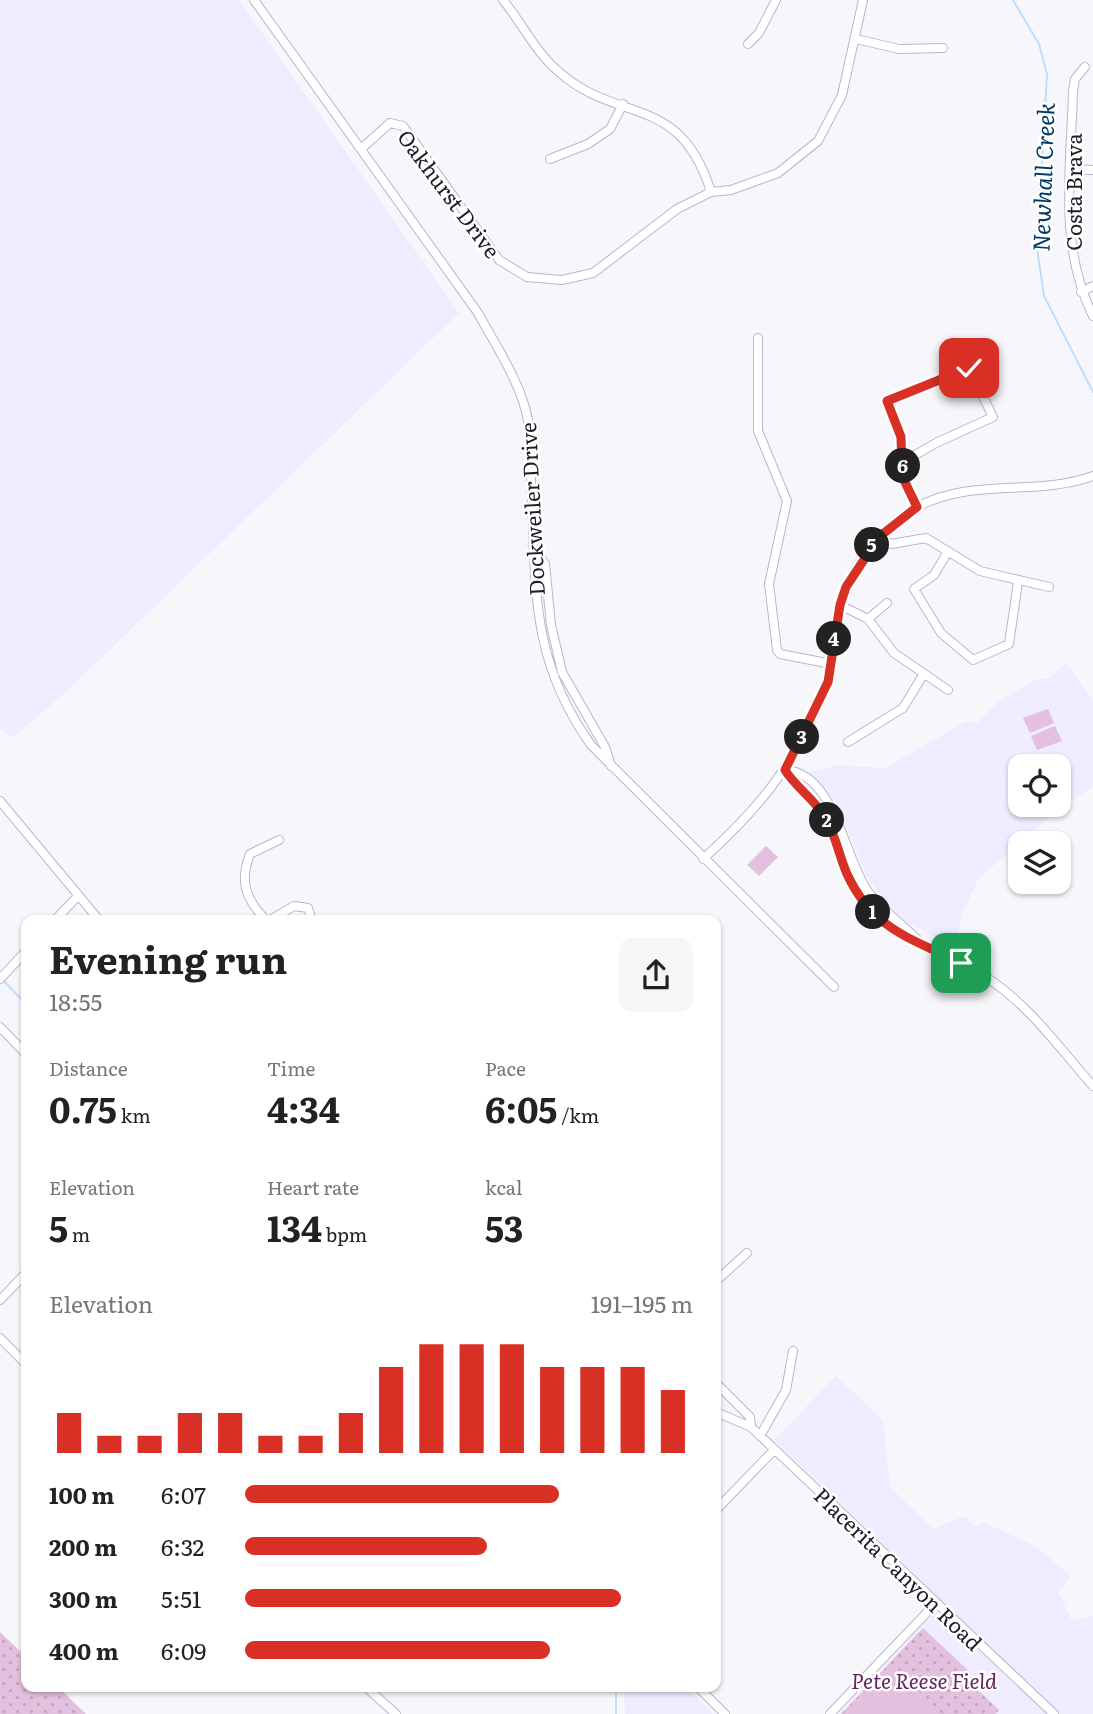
<!DOCTYPE html>
<html lang="en">
<head>
<meta charset="utf-8">
<style>
	:root { --surface:#fff; --page:#f6f6f6; --text:#222; --muted:#767676; --accent:#d93025 }
	body { margin:0; font-family:Literata,serif; background:var(--page); color:var(--text); height:100vh; display:flex; flex-direction:column; font-size:26px; white-space:nowrap }
	* { box-sizing:border-box; margin:0 }
	p { font-size:23px; color:var(--muted) }
	.icon { flex:none; width:38px; height:38px; fill:none; stroke:currentColor; stroke-width:2; stroke-linecap:round; stroke-linejoin:round }
	.map { position:relative; flex:1; overflow:hidden }
	.panel { position:absolute; left:21px; top:915px; width:700px; height:777px; display:flex; flex-direction:column; background:var(--surface); border-radius:14px; box-shadow:0 2px 5px #0004 }
	.panel>* { flex:none }
	.buttons { position:absolute; left:1008px; top:754px; display:grid; gap:14px }
	.buttons a { display:grid; place-items:center; width:63px; height:63px; border-radius:14px; background:var(--surface); box-shadow:0 2px 5px #0004; font-size:35px }
	.pin { position:absolute; display:grid; place-items:center; width:60px; height:60px; color:#fff; margin:-30px; border-radius:14px; box-shadow:0 4px 10px #0006 }
	.km { position:absolute; width:35px; height:35px; margin:-18px; border-radius:50%; background:#222; color:#fff; font-size:19px; line-height:35px; text-align:center }
	.round { display:grid; place-items:center; flex:none; width:74px; height:74px; border-radius:14px; background:var(--page) }
	.overview { display:flex; align-items:center; justify-content:space-between; height:119px; padding:0 28px }
	h1 { font-size:38px; font-weight:700; line-height:52px }
	.metrics { display:grid; grid-template-columns:repeat(3,1fr); gap:10px; height:119px; padding:7px 28px }
	.metrics div { display:grid; align-content:center }
	.metrics b { font-size:35px; font-weight:700 }
	.metrics small { font-size:19px; font-weight:400 }
	.metrics p { font-size:19px }
	.chart { height:196px; padding:14px 28px }
	.chart p { display:flex; justify-content:space-between }
	.chart svg { width:100%; height:126px; margin-top:7px; stroke:var(--accent); stroke-width:6 }
	ul { padding:0 28px; list-style:none; font-size:23px }
	li { display:grid; grid-template-columns:112px 84px 1fr; align-items:center; height:52px }
	li i { height:18px; border-radius:9px; background:var(--accent) }
	.map>svg:first-child { display:block }
	.built { fill:#eeecfe; fill-rule:evenodd }
	.green { fill:url(#green-dots) }
	.pitch { fill:#e3c0dd }
	.lines { fill:none; stroke-linecap:round; stroke-linejoin:round }
	.stream { stroke:#bfdefc; stroke-width:2 }
	.minor-casing { stroke:#b9b6cd; stroke-width:10 }
	.minor { stroke:#fff; stroke-width:8 }
	.route-casing { stroke:#fff; stroke-width:14 }
	.route { stroke:#d93025; stroke-width:9 }
	.labels { text-anchor:middle; dominant-baseline:central; stroke-width:5; stroke-linejoin:round; paint-order:stroke }
	.street-label { font-size:21px; fill:#1f1e26; stroke:#fff }
	.park-label { font-size:21px; font-style:italic; fill:#64235d; stroke:#fff }
	.water-label { font-size:23px; font-style:italic; fill:#003a67; stroke:#fff }
</style>
</head>
<body>
<div class="map">
<svg width="1093" height="1714" viewBox="0 0 1093 1714">
	<defs>
		<pattern id="green-dots" width="8" height="8" patternUnits="userSpaceOnUse" patternTransform="scale(1.75)"><rect width="8" height="8" fill="#e3c0dd"/><path d="M2 2h.1M6 6h.1" fill="none" stroke="#c2a5be" stroke-width="1.8" stroke-linecap="round"/></pattern>
	</defs>
	<rect width="100%" height="100%" fill="#f7f7fb"/>
	<path class="built" d="M0,0h239l220,313 -395,381 -52,44 -12,-10z
		M1066,663l27,37v86l-36,25 -78,67 -17,36 -4,22 5,15 -54,-28 -18,-14 -25,-34 -30,-73 -28,-29 29,-8 48,3 80,-46h13l20,-20 39,-23 12,-1zM1020,766h39v39h-39z
		M836,1376l47,44 7,67 43,42 31,-13 12,11 7,-5 54,25 34,29 -12,16 13,29 21,-6v99h-254l105,-111 -170,-163z
		M624,1687h62l28,27h-89z"/>
	<path class="green" d="M923,1628l48,45 -5,6 33,31 -4,4h-154z
		M0,1632l26,25v30h32l28,27h-86z"/>
	<path class="pitch" d="M1048,709l6,14 -24,10 -7,-15z
		M1055,726l7,15 -25,9 -6,-14z
		M766,846l12,11 -19,19 -12,-11z
		M887,1668l48,45 -1,1h-91z"/>
	<g class="lines">
		<path class="stream" d="M1013,0l26,44 8,30 -10,174 7,48 49,96
			M3,980l23,24
			M616,1687v27"/>
		<g class="minor-casing">
			<path id="minor" d="M254,0l224,313c18,33 43,70 50,107 3,18 2,39 3,59 6,103 -4,176 60,266l243,242
				M503,0c19,23 33,53 56,72 60,53 121,20 152,120
				M856,39l43,10 44,-1
				M748,44l11,-11 17,-33
				M1085,67l-10,12 -2,12c-2,77 -15,155 20,225
				M361,149l29,-26 13,3 96,134 28,17 35,3 31,-7 84,-64 34,-17 20,-2 47,-17 40,-32 24,-46 21,-95
				M550,159l38,-15 22,-15 13,-25
				M1071,169l22,1
				M1081,292l12,-6
				M758,338v93l29,70 -18,83 8,66 3,4 52,10
				M903,462l33,-19 57,-26 -24,-49 -82,33 14,36 1,39 15,31
				M879,537l12,7 35,-6 54,33 69,16
				M535,549l10,15 6,61 11,47 43,75 6,19
				M947,553l-13,22 -20,14 27,44 32,27 36,-16 9,-62
				M840,605l28,14 26,34 54,37
				M868,619l19,-16
				M848,742l55,-34 20,-33
				M785,770c11,18 30,29 41,48 21,37 18,65 51,99 26,27 74,39 107,59 44,27 76,73 109,110
				M785,770c50,3 59,87 82,120 15,21 36,34 54,53
				M0,801l99,119
				M703,859c58,-53 87,-89 119,-161 10,-24 10,-47 14,-73 8,-48 37,-94 81,-118 56,-30 118,-10 176,-31
				M55,920l22,-23
				M266,920c-20,-20 -27,-38 -16,-66l29,-14
				M270,920l24,-14 14,2 4,12
				M0,979l26,-28
				M0,1027l26,27
				M716,1281l31,-28
				M0,1300l26,-27
				M0,1338l26,26
				M716,1383l34,34 1,10
				M716,1412l35,15 303,287
				M760,1436l26,-46 7,-39
				M716,1510l58,-60
				M366,1687l30,27
				M698,1687l27,27
				M830,1714l105,-110"/>
		</g>
		<use href="#minor" class="minor"/>
	</g>
	<g class="lines">
		<g class="route-casing">
			<path id="route" d="M961,963c-50,-25 -88,-33 -114,-89 -8,-18 -11,-38 -21,-55 -11,-20 -30,-31 -41,-49l43,-88 12,-77 6,-18 33,-50 38,-30 -15,-31 -1,-39 -14,-36 82,-33"/>
		</g>
		<use href="#route" class="route"/>
	</g>
	<g class="labels">
		<g class="street-label">
			<text transform="translate(1072 192) rotate(-90)">Costa Brava</text>
			<text transform="translate(450 193) rotate(53)">Oakhurst Drive</text>
			<text transform="translate(531 509) rotate(-93)">Dockweiler Drive</text>
			<text transform="translate(899 1568) rotate(44)">Placerita Canyon Road</text>
		</g>
		<g class="park-label">
			<text x="924" y="1679">Pete Reese Field</text>
		</g>
		<g class="water-label">
			<text transform="translate(1042 177) rotate(-88)">Newhall Creek</text>
		</g>
	</g>
</svg>
<div class="buttons">
<a><svg class="icon" aria-label="locate" viewBox="0 0 24 24"><circle cx="12" cy="12" r="6"/><path d="M12 2v4M12 18v4M2 12h4M18 12h4"/></svg></a>
<a><svg class="icon" aria-label="layers" viewBox="0 0 24 24"><path d="M12 4l9 5-9 5-9-5zM3 14l9 5 9-5"/></svg></a>
</div>
<div class="pin" style="left:961px;top:963px;background:#1e9e55"><svg class="icon" aria-label="arrive" viewBox="0 0 24 24"><path d="M6 21V4h12l-3 4 3 4H6"/></svg></div>
<div class="pin" style="left:969px;top:368px;background:#d93025"><svg class="icon" aria-label="check" viewBox="0 0 24 24"><path d="M5 12l5 5 9-10"/></svg></div>
<b class="km" style="left:873px;top:912px">1</b>
<b class="km" style="left:827px;top:820px">2</b>
<b class="km" style="left:802px;top:737px">3</b>
<b class="km" style="left:834px;top:639px">4</b>
<b class="km" style="left:872px;top:545px">5</b>
<b class="km" style="left:903px;top:466px">6</b>
<section class="panel">
<div class="overview"><div><h1>Evening run</h1><p>18:55</p></div><a class="round"><svg class="icon" aria-label="share" viewBox="0 0 24 24"><path d="M12 15V3M7 8l5-5 5 5M5 13v7h14v-7"/></svg></a></div>
<div class="metrics">
<div><p>Distance</p><b>0.75<small> km</small></b></div>
<div><p>Time</p><b>4:34</b></div>
<div><p>Pace</p><b>6:05<small> /km</small></b></div>
</div>
<div class="metrics">
<div><p>Elevation</p><b>5<small> m</small></b></div>
<div><p>Heart rate</p><b>134<small> bpm</small></b></div>
<div><p>kcal</p><b>53</b></div>
</div>
<div class="chart"><p><span>Elevation</span>191–195 m</p>
<svg viewBox="0 0 160 44" preserveAspectRatio="none"><path d="M5 44V30M15 44V38M25 44V38M35 44V30M45 44V30M55 44V38M65 44V38M75 44V30M85 44V14M95 44V6M105 44V6M115 44V6M125 44V14M135 44V14M145 44V14M155 44V22"/></svg>
</div>
<ul>
<li><b>100 m</b>6:07<i style="width:70%"></i></li>
<li><b>200 m</b>6:32<i style="width:54%"></i></li>
<li><b>300 m</b>5:51<i style="width:84%"></i></li>
<li><b>400 m</b>6:09<i style="width:68%"></i></li>
</ul>
</section>
</div>
</body>
</html>
